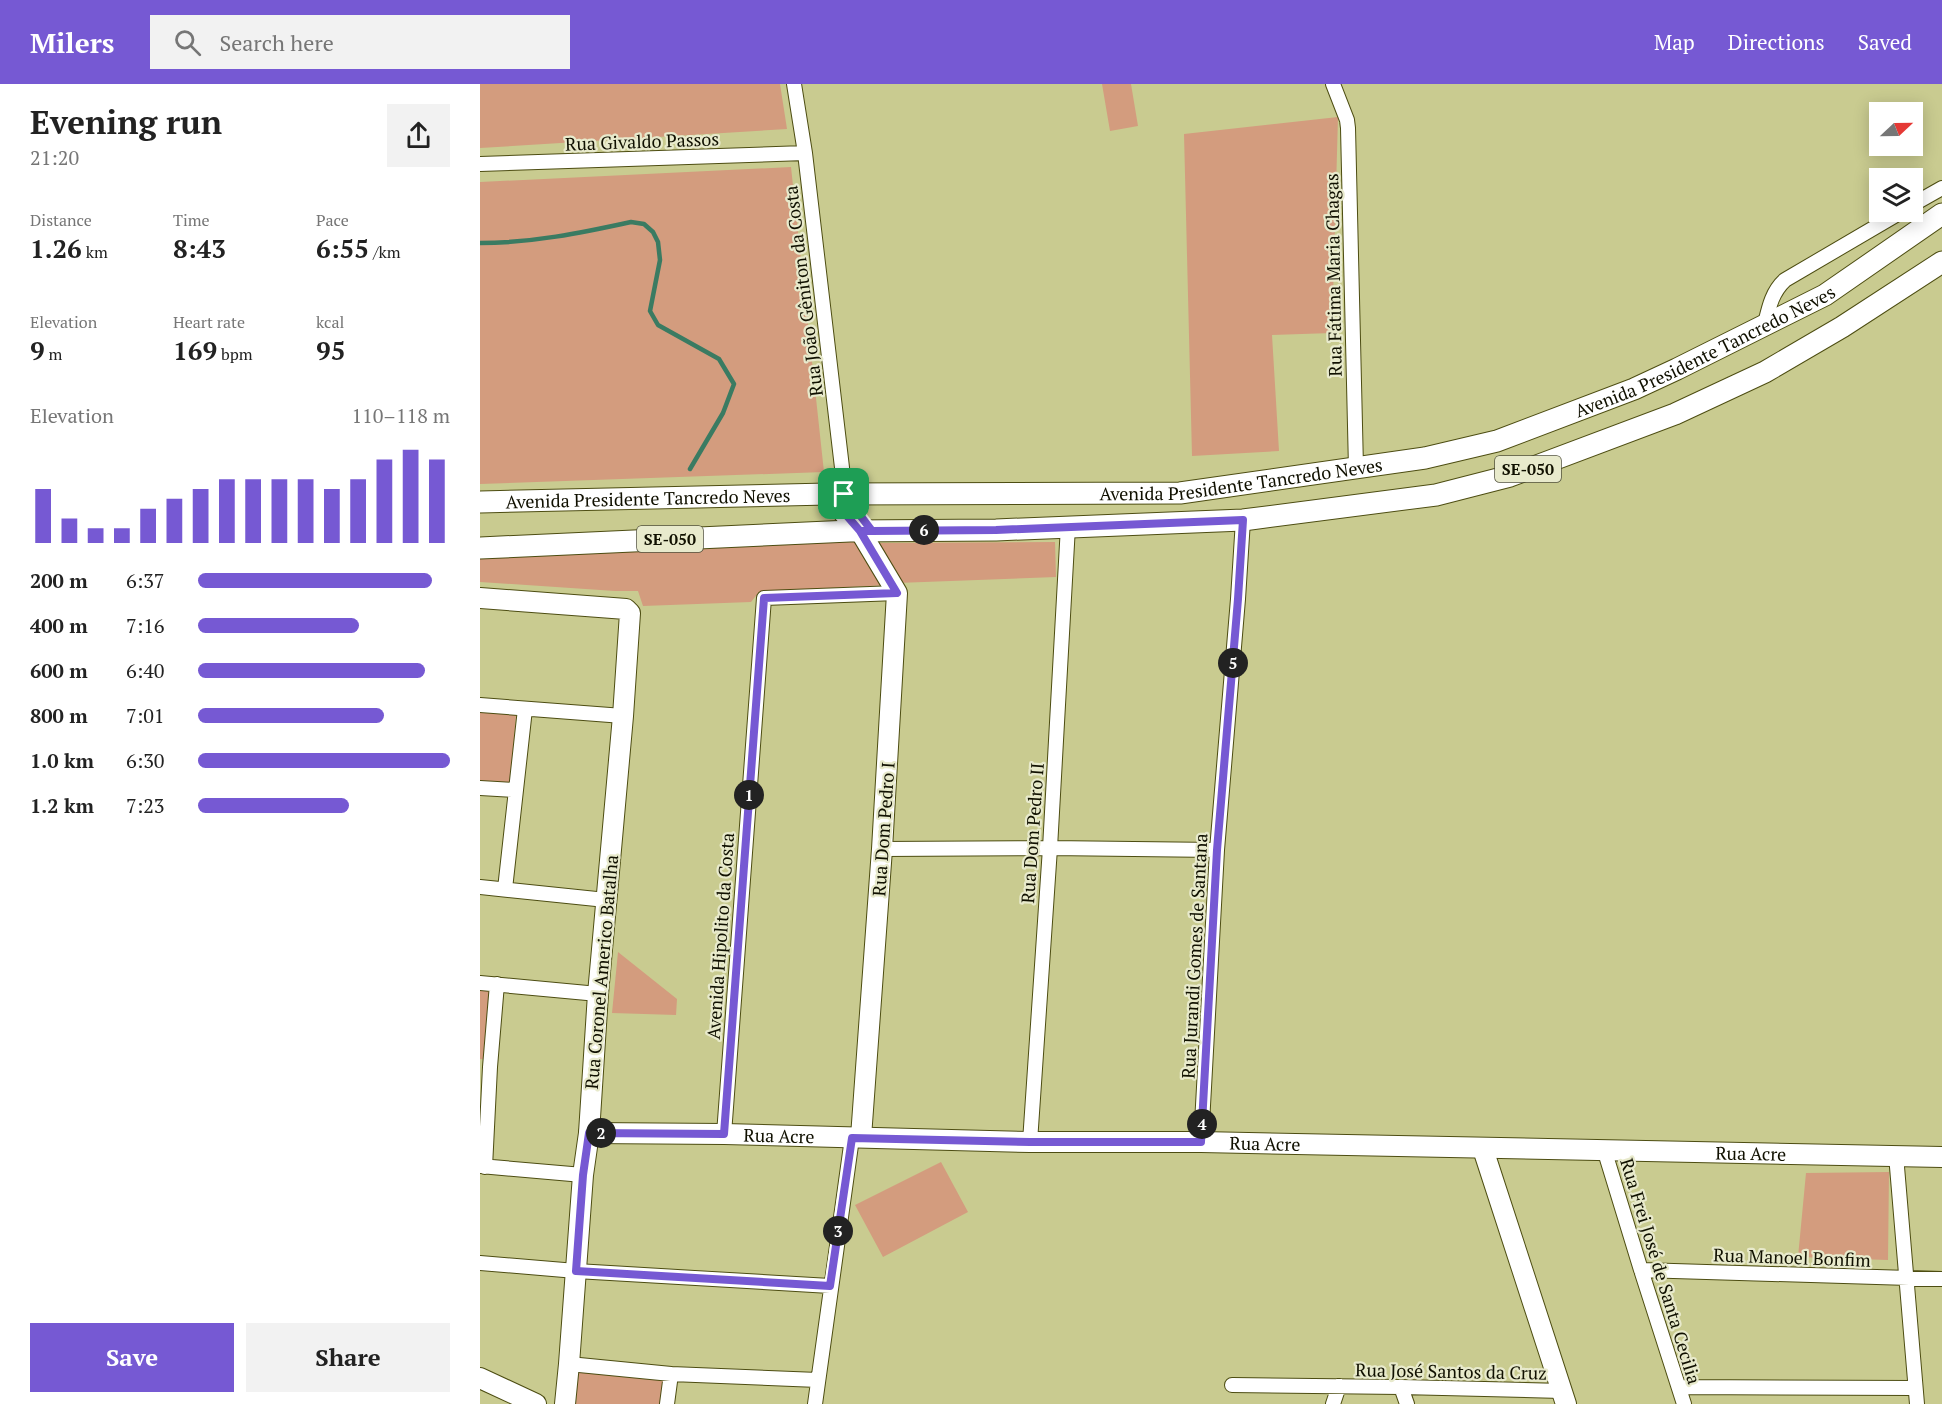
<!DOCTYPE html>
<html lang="en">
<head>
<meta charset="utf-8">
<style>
	:root { --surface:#fff; --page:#f2f2f2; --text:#222; --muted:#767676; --accent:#7659d3 }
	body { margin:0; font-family:"PT Serif",serif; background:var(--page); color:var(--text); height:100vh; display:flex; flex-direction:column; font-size:22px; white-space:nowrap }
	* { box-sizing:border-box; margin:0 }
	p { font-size:20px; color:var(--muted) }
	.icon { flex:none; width:33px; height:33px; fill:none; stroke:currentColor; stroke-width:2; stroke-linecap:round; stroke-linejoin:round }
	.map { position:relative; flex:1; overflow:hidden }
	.drawer { display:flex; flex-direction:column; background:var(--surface); width:480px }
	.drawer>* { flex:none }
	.needle { width:39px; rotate:68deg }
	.tools { position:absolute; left:1389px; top:18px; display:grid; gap:12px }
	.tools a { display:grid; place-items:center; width:54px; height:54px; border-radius:0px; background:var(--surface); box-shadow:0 3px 15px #0003; font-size:30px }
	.pin { position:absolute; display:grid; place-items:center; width:51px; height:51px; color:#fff; margin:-26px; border-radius:12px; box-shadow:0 3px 9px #0006 }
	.km { position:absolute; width:30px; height:30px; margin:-15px; border-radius:50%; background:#222; color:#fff; font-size:16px; line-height:30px; text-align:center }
	.round { display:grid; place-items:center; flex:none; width:63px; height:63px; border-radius:0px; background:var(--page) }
	.overview { display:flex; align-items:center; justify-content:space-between; height:102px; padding:0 30px }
	h1 { font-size:33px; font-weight:700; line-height:45px }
	.figures { display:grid; grid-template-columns:repeat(3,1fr); gap:9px; height:102px; padding:6px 30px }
	.figures div { display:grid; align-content:center }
	.figures b { font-size:26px; font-weight:700 }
	.figures small { font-size:16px; font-weight:400 }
	.figures p { font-size:16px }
	.chart { height:168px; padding:12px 30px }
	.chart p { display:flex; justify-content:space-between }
	.chart svg { width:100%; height:108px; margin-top:6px; stroke:var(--accent); stroke-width:6 }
	.cta { display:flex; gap:12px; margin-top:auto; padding:12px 30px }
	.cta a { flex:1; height:69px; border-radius:0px; background:var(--accent); color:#fff; font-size:24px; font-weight:700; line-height:69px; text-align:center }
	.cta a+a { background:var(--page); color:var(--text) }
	ul { padding:0 30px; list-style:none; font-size:20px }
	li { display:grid; grid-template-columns:96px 72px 1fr; align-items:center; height:45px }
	li i { height:15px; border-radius:8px; background:var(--accent) }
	header { display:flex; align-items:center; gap:36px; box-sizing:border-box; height:84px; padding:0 30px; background:var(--accent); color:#fff }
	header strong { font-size:28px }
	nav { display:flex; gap:33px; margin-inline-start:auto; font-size:21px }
	.search { width:420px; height:54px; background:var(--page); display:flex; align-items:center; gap:15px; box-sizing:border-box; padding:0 21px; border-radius:0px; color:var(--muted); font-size:22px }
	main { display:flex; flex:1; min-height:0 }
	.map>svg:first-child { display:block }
	.green { fill:#d39c7e }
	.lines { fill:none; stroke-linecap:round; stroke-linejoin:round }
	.stream { stroke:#3a7b62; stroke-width:4.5 }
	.street-casing { stroke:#4d4d12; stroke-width:16 }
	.secondary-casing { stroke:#4d4d12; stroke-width:22 }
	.primary-casing { stroke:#4d4d12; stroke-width:23 }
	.street { stroke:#fff; stroke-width:14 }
	.secondary { stroke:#fff; stroke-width:20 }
	.primary { stroke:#fff; stroke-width:21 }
	.route-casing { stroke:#fff; stroke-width:12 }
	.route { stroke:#7659d3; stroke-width:8 }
	.labels { text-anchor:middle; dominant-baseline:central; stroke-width:4.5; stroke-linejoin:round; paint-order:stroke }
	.shield { fill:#e8eacc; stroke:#51513d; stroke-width:1.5 }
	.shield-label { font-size:16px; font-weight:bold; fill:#101000 }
	.street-label { font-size:18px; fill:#101000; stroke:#e8eacc }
</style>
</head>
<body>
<header>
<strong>Milers</strong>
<div class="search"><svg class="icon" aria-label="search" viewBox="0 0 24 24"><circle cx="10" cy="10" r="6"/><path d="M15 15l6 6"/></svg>Search here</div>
<nav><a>Map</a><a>Directions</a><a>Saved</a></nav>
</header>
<main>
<section class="drawer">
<div class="overview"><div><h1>Evening run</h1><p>21:20</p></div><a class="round"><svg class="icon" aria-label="share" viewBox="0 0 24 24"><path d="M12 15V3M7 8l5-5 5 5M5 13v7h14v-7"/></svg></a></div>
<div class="figures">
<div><p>Distance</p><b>1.26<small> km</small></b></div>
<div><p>Time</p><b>8:43</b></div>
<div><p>Pace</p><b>6:55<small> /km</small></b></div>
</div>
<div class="figures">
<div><p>Elevation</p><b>9<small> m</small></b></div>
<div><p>Heart rate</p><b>169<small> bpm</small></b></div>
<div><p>kcal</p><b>95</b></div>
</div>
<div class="chart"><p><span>Elevation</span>110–118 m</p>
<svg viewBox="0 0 160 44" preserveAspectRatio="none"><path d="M5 44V22M15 44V34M25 44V38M35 44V38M45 44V30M55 44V26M65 44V22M75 44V18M85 44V18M95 44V18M105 44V18M115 44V22M125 44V18M135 44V10M145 44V6M155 44V10"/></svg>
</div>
<ul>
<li><b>200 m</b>6:37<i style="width:93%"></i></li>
<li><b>400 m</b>7:16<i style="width:64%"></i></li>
<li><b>600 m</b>6:40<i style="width:90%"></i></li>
<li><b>800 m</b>7:01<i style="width:74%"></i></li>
<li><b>1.0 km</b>6:30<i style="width:100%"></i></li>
<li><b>1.2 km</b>7:23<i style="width:60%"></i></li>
</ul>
<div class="cta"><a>Save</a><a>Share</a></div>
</section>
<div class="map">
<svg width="1462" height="1320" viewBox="0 0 1462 1320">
	<rect width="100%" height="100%" fill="#c9cb90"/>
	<path class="green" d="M0,0h300l7,45 -307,19z
		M622,0h29l7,42 -28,5z
		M858,33l-6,216 -60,2 7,116 -87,5 -8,-322z
		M311,83l33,305 -344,12v-302z
		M381,458l27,43 -129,7 -8,10 -108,4 -5,-15h-23l-135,-9v-33z
		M575,458l1,35 -159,6 -22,-40z
		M0,628l36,3 -6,72 -30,-3z
		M138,868l59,47 -1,16 -64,-2z
		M0,903h11l-4,73 -7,-1z
		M461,1078l27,50 -85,45 -28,-52z
		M1409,1088l-1,88 -90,-3 8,-84z
		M98,1287l86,9 -3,24h-85z"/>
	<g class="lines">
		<path class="stream" d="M0,159c51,0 101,-10 151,-21l13,2 9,8 5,10 2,18 -10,51 8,14 61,34 15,25 -11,29 -33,56"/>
		<g class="street-casing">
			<path id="street" d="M314,0l11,69 40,340
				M853,0l14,36 1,8 8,340
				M0,80l325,-11
				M1432,121l30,-17
				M1285,240c4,-17 7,-32 20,-44l116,-68
				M0,621l143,11
				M0,704l36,2
				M402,765l168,-1 167,2
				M0,803l126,13
				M25,805l20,-180
				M0,899l118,11
				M244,1050l40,-536 133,-5
				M550,1058l20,-294 18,-322
				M721,1058l16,-292 21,-251 5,-79
				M1124,1065l37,121 43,134
				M1416,1071l21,249
				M0,1082l103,9
				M5,1083l5,-100 7,-83
				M0,1179l96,8 254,15
				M1161,1186l301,9
				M89,1280l102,10 147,6
				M752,1301l169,2 161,4
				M921,1303l6,17
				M1199,1303l236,1
				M187,1320l4,-30
				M335,1320l37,-266
				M853,1320l6,-18"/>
		</g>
		<g class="secondary-casing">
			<g id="secondary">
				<path d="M380,447l37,62 -15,256 -21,288"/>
				<path d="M0,514l146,11 4,4 -7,103 -25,278 -9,139 -6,42 -14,189 -4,40"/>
				<path id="s1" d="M109,1049l135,1 306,8h171l741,15"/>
				<path d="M1003,1065l83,255"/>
				<path d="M0,1294l56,26"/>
			</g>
		</g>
		<g class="primary-casing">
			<g id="primary">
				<path d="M348,410l32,37"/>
				<path id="s2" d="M0,418l348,-8 352,-1 245,-35 72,-17 137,-52 43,-20 148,-74 117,-81"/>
				<path d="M0,464l370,-17 146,-1 247,-10 193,-25 74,-19 165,-62 90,-42 77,-45 100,-65"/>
			</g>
		</g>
		<use href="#street" class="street"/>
		<use href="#secondary" class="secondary"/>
		<use href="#primary" class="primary"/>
	</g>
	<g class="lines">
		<g class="route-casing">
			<path id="route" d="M364,410l28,37h-12l37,62 -133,5 -40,536 -135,-1 -6,42 -7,96 254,15 22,-148 178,4h171l16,-292 21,-251 5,-79 -247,10 -124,1h-12l-32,-37h16"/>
		</g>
		<use href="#route" class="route"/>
	</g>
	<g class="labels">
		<g class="shield">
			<rect x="1015" y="372" width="66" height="26" rx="4.5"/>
			<rect x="157" y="442" width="66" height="26" rx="4.5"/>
		</g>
		<g class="shield-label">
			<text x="1048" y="385">SE-050</text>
			<text x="190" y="455">SE-050</text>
		</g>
		<g class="street-label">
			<text transform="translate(162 57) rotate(-2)">Rua Givaldo Passos</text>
			<text transform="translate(853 191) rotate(-91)">Rua Fátima Maria Chagas</text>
			<text transform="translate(323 207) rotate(-97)">Rua João Gêniton da Costa</text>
			<text stroke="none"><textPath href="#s2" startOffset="1248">Avenida Presidente Tancredo Neves</textPath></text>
			<text stroke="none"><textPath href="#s2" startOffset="762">Avenida Presidente Tancredo Neves</textPath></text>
			<text stroke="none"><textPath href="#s2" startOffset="168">Avenida Presidente Tancredo Neves</textPath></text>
			<text transform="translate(403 745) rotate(-86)">Rua Dom Pedro I</text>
			<text transform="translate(552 749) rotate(-86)">Rua Dom Pedro II</text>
			<text transform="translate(240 852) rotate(-86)">Avenida Hipolito da Costa</text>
			<text transform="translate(714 872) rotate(-87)">Rua Jurandi Gomes de Santana</text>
			<text transform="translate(121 888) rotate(-85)">Rua Coronel Americo Batalha</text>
			<text stroke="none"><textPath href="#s1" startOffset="190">Rua Acre</textPath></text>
			<text stroke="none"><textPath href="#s1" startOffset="676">Rua Acre</textPath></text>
			<text stroke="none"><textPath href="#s1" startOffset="1162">Rua Acre</textPath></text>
			<text transform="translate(1312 1173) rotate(2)">Rua Manoel Bonfim</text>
			<text transform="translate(1181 1187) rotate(73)">Rua Frei José de Santa Cecilia</text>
			<text transform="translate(971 1287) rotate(1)">Rua José Santos da Cruz</text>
		</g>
	</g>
</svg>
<div class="tools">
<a><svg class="needle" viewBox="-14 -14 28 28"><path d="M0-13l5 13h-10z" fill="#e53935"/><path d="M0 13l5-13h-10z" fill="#767676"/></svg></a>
<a><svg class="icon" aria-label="layers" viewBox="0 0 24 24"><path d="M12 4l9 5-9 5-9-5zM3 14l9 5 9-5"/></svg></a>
</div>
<div class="pin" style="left:364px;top:410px;background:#1e9e55"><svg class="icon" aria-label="arrive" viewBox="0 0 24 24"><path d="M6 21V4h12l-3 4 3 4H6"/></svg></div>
<b class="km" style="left:269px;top:711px">1</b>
<b class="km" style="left:121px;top:1049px">2</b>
<b class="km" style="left:358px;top:1147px">3</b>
<b class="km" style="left:722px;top:1040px">4</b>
<b class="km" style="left:753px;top:579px">5</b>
<b class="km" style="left:444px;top:446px">6</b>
</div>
</main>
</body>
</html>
